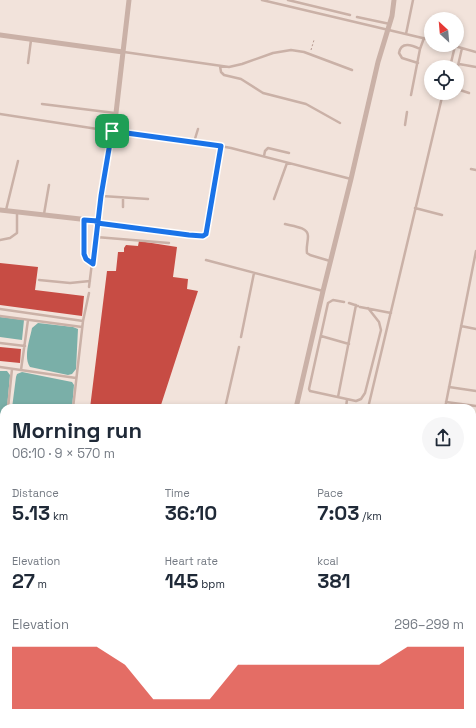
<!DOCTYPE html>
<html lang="en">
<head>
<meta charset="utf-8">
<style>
	:root { --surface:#fff; --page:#f6f6f7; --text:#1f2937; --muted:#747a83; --accent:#d93025 }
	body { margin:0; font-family:"Space Grotesk",sans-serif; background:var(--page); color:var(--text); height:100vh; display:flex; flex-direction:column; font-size:15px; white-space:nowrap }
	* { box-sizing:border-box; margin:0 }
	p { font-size:13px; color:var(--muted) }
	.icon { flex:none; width:22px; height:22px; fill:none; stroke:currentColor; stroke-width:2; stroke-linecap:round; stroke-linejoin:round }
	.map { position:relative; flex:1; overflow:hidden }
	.sheet { position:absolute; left:0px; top:404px; width:476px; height:324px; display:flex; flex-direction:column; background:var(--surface); border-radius:12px 12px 0 0; box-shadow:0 2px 6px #0003 }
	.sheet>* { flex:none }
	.needle { width:26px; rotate:334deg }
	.fabs { position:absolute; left:424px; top:12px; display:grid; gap:8px }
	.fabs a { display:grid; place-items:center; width:40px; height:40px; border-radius:50%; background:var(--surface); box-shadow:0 2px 6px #0003; font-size:20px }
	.pin { position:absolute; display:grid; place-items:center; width:34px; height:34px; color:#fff; margin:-17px; border-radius:8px; box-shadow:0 2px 6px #0006 }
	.round { display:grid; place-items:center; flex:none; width:42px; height:42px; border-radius:21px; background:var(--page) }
	.summary { display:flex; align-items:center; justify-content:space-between; height:68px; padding:0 12px }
	h1 { font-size:22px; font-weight:700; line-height:30px }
	.stats { display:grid; grid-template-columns:repeat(3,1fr); gap:6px; height:68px; padding:4px 12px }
	.stats div { display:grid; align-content:center }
	.stats b { font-size:20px; font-weight:700 }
	.stats small { font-size:11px; font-weight:400 }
	.stats p { font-size:11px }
	.chart { height:112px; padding:8px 12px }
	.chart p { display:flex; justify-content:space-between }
	.chart svg { width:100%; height:72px; margin-top:4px; fill:var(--accent); opacity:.7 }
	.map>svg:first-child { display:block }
	.water { fill:#7aafa8 }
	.building { fill:#c74c44 }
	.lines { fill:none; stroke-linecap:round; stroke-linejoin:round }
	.path { stroke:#b69a91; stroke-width:1; stroke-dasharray:2 2; stroke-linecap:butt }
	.service { stroke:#cab1a7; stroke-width:2.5 }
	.minor { stroke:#cab1a7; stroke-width:5 }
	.route-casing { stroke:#fff; stroke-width:8 }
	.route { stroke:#1a73e8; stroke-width:5 }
</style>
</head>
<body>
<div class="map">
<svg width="476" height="728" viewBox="0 0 476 728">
	<rect width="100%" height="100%" fill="#f2e3db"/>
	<path class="water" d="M0,317l24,3 -2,20 -22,-3z
		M38,323l35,4 5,2 -2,40 -4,5 -4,1 -38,-8c-7,-10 0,-28 2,-39z
		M0,371h7l3,4 -3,33h-3v13h-4z
		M22,372l50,10 2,3 -2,23h-60l4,-31 1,-3z
		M0,529h4v195h468v-132l4,1v135h-476z"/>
	<path class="building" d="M139,241l38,6 -4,30 15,2 -1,10 11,2 -38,117h-70l17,-137h9l2,-19h6v-4l2,-3 12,1z
		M0,263l38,4 -3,23 49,6 -2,20 -82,-11z
		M0,347l21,2 -1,14 -20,-2z"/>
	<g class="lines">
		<path class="path" d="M311,50l3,-10
			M0,521h4
			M472,590h4"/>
		<path class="service" d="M262,0l169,40
			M288,0l62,15
			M357,17l33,7
			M406,34l7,-34
			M451,45l25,7
			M124,52l105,15 13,-3 31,-11 18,-3 13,2 48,18
			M28,63l3,-23
			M418,63l-16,-5 -3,-5c2,-12 13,-8 21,-4
			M459,64l17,3
			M220,66l1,6 3,3 17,4 22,14 43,11 34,19
			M450,67l5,-21
			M457,70l5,-22
			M457,89l12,4
			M411,95l9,-46 4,-11
			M42,104l73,9
			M0,114l130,20 79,10 22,4 120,31
			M405,125l2,-13
			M194,142l4,-13
			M264,156l1,-5 3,-3 21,5
			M471,169l5,1
			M102,196l46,3
			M123,198v9
			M274,199l13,-36
			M415,208l27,7
			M6,210l12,-49
			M44,214l5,-29
			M84,220v34l2,5 6,4
			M97,223l92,12 14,1c7,-6 16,-76 18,-90
			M285,224c7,2 23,3 23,12 0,6 -2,11 -1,17l3,2 20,6
			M96,237l73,6
			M0,240l10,-2 7,-5v-21
			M206,260l117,31
			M39,280l31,3 20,-2
			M89,287l8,-65
			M344,302l-11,-2 -5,3 -19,86 1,2 46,10 5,-2 4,-6 16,-63 -2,-8 -11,-14
			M349,303l9,3
			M360,307l31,6
			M0,309l83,12 6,-28
			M0,316l82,11
			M461,326l15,3
			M321,336l28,8
			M241,337l13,-64
			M0,343l25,3
			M0,367l76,11
			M21,370l7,-50
			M449,387l27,4
			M338,397l18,-92
			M446,402l30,4
			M8,408l4,-39
			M73,408l10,-87
			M225,408l14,-61
			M346,408l1,-9
			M368,408l75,-315
			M445,408l31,-157
			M0,425h4
			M473,436l3,-20
			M0,497l4,1"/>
		<path class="minor" d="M0,35l123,17
			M0,210l98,11 18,-108 13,-113
			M296,408l27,-117 28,-112 27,-117 14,-46 2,-16"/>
	</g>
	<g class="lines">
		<g class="route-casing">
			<path id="route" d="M112,131l-11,65 -8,68 -7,-5 -2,-5v-34l14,1 -1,2 92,12 14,1 3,-2 15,-88 -109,-15"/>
		</g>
		<use href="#route" class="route"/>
	</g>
</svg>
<div class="fabs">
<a><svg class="needle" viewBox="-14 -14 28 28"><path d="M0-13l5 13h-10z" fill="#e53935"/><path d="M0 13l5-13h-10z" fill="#747a83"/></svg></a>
<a><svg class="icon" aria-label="locate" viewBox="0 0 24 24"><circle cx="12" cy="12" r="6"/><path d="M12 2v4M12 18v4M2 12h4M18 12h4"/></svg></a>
</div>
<div class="pin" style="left:112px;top:131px;background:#1e9e55"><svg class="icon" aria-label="arrive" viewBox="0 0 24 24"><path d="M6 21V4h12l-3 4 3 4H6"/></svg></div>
<section class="sheet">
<div class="summary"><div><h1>Morning run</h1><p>06:10 · 9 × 570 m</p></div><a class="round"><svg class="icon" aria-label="share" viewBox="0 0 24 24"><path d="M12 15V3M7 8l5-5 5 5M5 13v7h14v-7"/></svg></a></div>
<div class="stats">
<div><p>Distance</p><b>5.13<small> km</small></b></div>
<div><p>Time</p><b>36:10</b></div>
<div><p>Pace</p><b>7:03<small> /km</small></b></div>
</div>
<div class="stats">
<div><p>Elevation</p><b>27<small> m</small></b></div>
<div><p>Heart rate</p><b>145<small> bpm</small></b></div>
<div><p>kcal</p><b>381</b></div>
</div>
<div class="chart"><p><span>Elevation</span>296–299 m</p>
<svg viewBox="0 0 160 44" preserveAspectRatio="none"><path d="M0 44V6L10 6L20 6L30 6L40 17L50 38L60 38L70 38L80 17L90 17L100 17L110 17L120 17L130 17L140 6L150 6L160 6V44z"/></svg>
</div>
</section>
</div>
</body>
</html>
